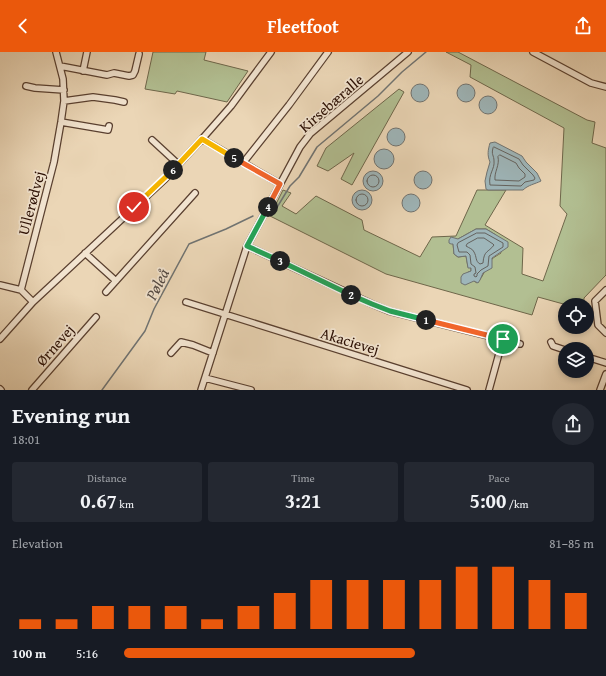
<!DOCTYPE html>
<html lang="en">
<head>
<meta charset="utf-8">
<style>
	:root { --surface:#171b24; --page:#242831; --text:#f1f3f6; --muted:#9ea1a6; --accent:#ea580c }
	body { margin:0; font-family:"Gentium Book Plus",serif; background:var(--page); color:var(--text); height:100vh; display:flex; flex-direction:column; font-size:15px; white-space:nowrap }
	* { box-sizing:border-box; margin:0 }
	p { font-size:13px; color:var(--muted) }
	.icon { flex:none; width:22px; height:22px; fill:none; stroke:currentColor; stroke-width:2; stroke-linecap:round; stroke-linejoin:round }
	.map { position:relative; height:338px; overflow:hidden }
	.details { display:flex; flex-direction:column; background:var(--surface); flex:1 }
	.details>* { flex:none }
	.buttons { position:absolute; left:558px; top:246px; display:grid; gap:8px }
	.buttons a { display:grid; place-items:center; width:36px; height:36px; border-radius:50%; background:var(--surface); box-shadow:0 2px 6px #0003; font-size:20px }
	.pin { position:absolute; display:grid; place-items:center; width:34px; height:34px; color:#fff; margin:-17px; border:2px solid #fff; border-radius:50%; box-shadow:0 1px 4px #0007 }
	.km { position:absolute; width:20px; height:20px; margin:-10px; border-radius:50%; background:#222; color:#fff; font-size:11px; line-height:20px; text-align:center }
	.round { display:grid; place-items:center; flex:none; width:42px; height:42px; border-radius:21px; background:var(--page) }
	.summary { display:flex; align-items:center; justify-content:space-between; height:68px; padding:0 12px }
	h1 { font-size:22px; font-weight:700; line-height:30px }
	.figures { display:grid; grid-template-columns:repeat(3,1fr); gap:6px; height:68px; padding:4px 12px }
	.figures div { display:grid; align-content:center; border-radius:4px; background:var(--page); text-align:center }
	.figures b { font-size:20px; font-weight:700 }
	.figures small { font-size:11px; font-weight:400 }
	.figures p { font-size:11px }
	.chart { height:112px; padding:8px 12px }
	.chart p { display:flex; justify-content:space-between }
	.chart svg { width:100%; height:72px; margin-top:4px; stroke:var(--accent); stroke-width:6 }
	ul { padding:0 12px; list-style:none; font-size:13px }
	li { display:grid; grid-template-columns:64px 48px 1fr; align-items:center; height:30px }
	li i { height:10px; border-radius:5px; background:var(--accent) }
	header { display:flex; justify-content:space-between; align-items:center; height:52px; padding:0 12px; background:var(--accent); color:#fff; font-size:18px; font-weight:700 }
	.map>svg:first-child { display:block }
	.green { fill:#b2bf92; stroke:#6e664a; fill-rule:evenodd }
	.water { fill:#9eb6ba; stroke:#707371 }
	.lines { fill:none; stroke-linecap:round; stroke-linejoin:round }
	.shore { stroke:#64625e; stroke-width:1 }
	.stream { stroke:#707371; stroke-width:1.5 }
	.minor-casing { stroke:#5a4030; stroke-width:8 }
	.minor { stroke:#f2e4d0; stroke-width:5.5 }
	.split-1-casing { stroke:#fff; stroke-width:8 }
	.split-2-casing { stroke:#fff; stroke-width:8 }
	.split-3-casing { stroke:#fff; stroke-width:8 }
	.split-4-casing { stroke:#fff; stroke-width:8 }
	.split-5-casing { stroke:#fff; stroke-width:8 }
	.split-6-casing { stroke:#fff; stroke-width:8 }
	.split-7-casing { stroke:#fff; stroke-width:8 }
	.split-1 { stroke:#f0652b; stroke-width:5 }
	.split-2 { stroke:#22a559; stroke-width:5 }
	.split-3 { stroke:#22a559; stroke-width:5 }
	.split-4 { stroke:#22a559; stroke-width:5 }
	.split-5 { stroke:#f0652b; stroke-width:5 }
	.split-6 { stroke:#f5b400; stroke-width:5 }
	.split-7 { stroke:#f5b400; stroke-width:5 }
	.labels { text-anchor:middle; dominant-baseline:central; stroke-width:3.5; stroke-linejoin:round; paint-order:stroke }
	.street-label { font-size:15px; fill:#2a0e03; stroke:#f2e4d0 }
	.water-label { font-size:16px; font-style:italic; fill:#534943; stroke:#f2e4d0 }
</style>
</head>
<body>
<header><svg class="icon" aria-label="back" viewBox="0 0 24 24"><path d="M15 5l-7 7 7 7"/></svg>Fleetfoot<svg class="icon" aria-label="share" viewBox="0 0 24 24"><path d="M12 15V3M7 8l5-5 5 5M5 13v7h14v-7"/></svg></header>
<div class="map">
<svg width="606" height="338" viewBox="0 0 606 338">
	<rect width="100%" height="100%" fill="#ebd6b6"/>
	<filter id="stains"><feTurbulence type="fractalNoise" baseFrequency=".005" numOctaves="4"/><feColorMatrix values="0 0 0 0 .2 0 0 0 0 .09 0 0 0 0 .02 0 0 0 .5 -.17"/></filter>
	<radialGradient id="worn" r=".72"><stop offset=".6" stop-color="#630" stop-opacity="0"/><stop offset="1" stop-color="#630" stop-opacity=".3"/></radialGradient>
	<path class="green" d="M153,0h53l-2,8 44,11 -21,31 -50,-11 -2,3 -30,-5z
		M446,0h12l129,68 8,2 -3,21 14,5v127l-22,23v7h-17l-29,-8 -6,18 -146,-41 -116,-58 13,-26 8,3 -9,13 14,8 20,-18 46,24 2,10 56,27 12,-20 24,-1 21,-46h29l-21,35 38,23 -1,26 21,7 24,-67 -7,-8 4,-78 -94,-51 1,-12zM476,177h10l10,6 5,18c-3,2 -7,4 -9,6 -6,7 -8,17 -15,24l-3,-2 -6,-9h3v-4l-3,-1 -2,-11 -8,1 -4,-3 -1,-11 5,-4z
		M399,37l5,3 -52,93 -11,-6 13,-26 -26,18 -11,-5 9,-18z"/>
	<path class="water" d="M411 41a9 9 0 1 1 18 0a9 9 0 1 1-18 0Z
		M457 41a9 9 0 1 1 18 0a9 9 0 1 1-18 0Z
		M479 53a9 9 0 1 1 18 0a9 9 0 1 1-18 0Z
		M387 85a9 9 0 1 1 18 0a9 9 0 1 1-18 0Z
		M495,90l27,14 4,6 11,11 4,8c-6,3 -13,4 -18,9h-35l-2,-1 -1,-8 2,-9 3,-10c-3,-7 -2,-12 0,-19z
		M374 107a10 10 0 1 1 20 0a10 10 0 1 1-20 0Z
		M363 129a10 10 0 1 1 20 0a10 10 0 1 1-20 0Z
		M414 128a9 9 0 1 1 18 0a9 9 0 1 1-18 0Z
		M352 148a10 10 0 1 1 20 0a10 10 0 1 1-20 0Z
		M402 151a9 9 0 1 1 18 0a9 9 0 1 1-18 0Z
		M476,177h10l22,13v5l-16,11v10l-9,5 -3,7 -2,3 -4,-2 -9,4 -4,-2v-6l2,-3 8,-3v-3h-3l-2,-12 -8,1 -4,-3 -1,-10h-2l-2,-1v-3l2,-3 7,2z"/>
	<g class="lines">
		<path class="shore" d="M494,95l25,12 4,6 10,10 2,3 -1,2 -9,2 -4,4 -31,-1c-2,-11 5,-16 4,-24 0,-6 -3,-6 -1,-13z
			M500,103l16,8 3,5 6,6v3l-6,4 -24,-1c-1,-8 5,-15 3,-23z
			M367 129a6 6 0 1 1 12 0a6 6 0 1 1-12 0Z
			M356 148a6 6 0 1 1 12 0a6 6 0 1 1-12 0Z
			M477,181h8l18,10v4l-14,9 -1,10 -7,4 -4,4v2l-1,1 -2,-1v-2l2,-1 -1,-6 -4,-3 -1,-9 -3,-3h-8l-2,-7 1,-2z
			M478,186h6l9,6 1,1c-6,8 -10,5 -11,18l-3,1c-5,-3 -3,-7 -6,-12 -1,-3 -5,-4 -8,-6l1,-2z"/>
		<path class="stream" d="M276,157l14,-23 9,-9 18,-30 61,-51 24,-24 24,-20
			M102,338l43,-59 9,-22 35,-65 37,-15 27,-13"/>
		<g class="minor-casing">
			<path id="minor" d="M533,0l58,31 15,4
				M60,14l47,9 7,-2 15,3 4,-1 2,-4 4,-17
				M83,19l4,-19
				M26,34l9,2 29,2
				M64,49l29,-4 22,3 9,2
				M61,70l47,8 1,-4
				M202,87l78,45
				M152,88l26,24
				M243,111l46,-58 39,-53
				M247,194l125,58 17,7 131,33
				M85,201l31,28
				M0,233l21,5 12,12
				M21,238l33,-128 7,-40 3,-21 -1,-22 -7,-27
				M606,238l-11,11 3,24 8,8
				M106,240l89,-99
				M186,250l281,88
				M0,287l33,-37 132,-123 37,-40 29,-33 40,-54
				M551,290l2,4 12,4
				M171,301l10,-11 12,3 20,8
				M587,305l19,6
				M205,326l46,12
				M0,337l1,1
				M32,338l64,-73
				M201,338l46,-144 53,-99 10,-13 98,-82
				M489,338l14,-51
				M600,338l6,-16"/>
		</g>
		<use href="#minor" class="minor"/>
	</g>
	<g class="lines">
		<g class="split-1-casing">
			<path id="split-1" d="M426,268l77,19"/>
		</g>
		<g class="split-2-casing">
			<path id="split-2" d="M351,243l21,9 18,7 36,9"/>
		</g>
		<g class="split-3-casing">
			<path id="split-3" d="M280,209l71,34"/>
		</g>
		<g class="split-4-casing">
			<path id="split-4" d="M268,155l-21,39 33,15"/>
		</g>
		<g class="split-5-casing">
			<path id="split-5" d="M234,106l46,26 -12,23"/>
		</g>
		<g class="split-6-casing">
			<path id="split-6" d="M173,118l29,-31 32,19"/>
		</g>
		<g class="split-7-casing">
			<path id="split-7" d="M134,155l39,-37"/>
		</g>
		<use href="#split-1" class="split-1"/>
		<use href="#split-2" class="split-2"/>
		<use href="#split-3" class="split-3"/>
		<use href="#split-4" class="split-4"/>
		<use href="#split-5" class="split-5"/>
		<use href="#split-6" class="split-6"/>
		<use href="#split-7" class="split-7"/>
	</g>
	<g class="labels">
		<g class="street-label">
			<text transform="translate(331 51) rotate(-41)">Kirsebæralle</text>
			<text transform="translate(31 151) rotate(-75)">Ullerødvej</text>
			<text transform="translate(350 289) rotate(17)">Akacievej</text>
			<text transform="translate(55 293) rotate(-49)">Ørnevej</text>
		</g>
		<g class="water-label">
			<text transform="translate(157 232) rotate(-63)">Pøleå</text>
		</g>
	</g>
	<rect width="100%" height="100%" filter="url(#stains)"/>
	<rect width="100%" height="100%" fill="url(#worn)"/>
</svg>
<div class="buttons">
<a><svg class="icon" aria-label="locate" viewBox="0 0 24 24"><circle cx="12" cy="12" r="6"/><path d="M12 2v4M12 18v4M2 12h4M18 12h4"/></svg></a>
<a><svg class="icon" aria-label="layers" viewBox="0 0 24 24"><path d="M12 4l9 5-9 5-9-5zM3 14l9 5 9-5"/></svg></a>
</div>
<div class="pin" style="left:503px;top:287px;background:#1e9e55"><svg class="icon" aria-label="arrive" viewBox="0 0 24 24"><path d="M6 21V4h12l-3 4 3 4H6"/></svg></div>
<div class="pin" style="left:134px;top:155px;background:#d93025"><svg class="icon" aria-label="check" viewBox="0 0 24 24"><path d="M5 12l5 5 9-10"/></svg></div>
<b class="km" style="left:426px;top:268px">1</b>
<b class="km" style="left:351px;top:243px">2</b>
<b class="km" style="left:280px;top:209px">3</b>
<b class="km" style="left:268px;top:155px">4</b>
<b class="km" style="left:234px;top:106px">5</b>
<b class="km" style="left:173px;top:118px">6</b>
</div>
<section class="details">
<div class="summary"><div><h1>Evening run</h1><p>18:01</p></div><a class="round"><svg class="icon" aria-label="share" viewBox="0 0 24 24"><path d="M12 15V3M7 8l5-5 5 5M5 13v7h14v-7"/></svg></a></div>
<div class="figures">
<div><p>Distance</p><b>0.67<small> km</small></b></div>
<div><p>Time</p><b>3:21</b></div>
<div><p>Pace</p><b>5:00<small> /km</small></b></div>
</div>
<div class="chart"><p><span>Elevation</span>81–85 m</p>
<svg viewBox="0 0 160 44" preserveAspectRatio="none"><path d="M5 44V38M15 44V38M25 44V30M35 44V30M45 44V30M55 44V38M65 44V30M75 44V22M85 44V14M95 44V14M105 44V14M115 44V14M125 44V6M135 44V6M145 44V14M155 44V22"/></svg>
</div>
<ul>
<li><b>100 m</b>5:16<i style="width:62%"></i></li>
</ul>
</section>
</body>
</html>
